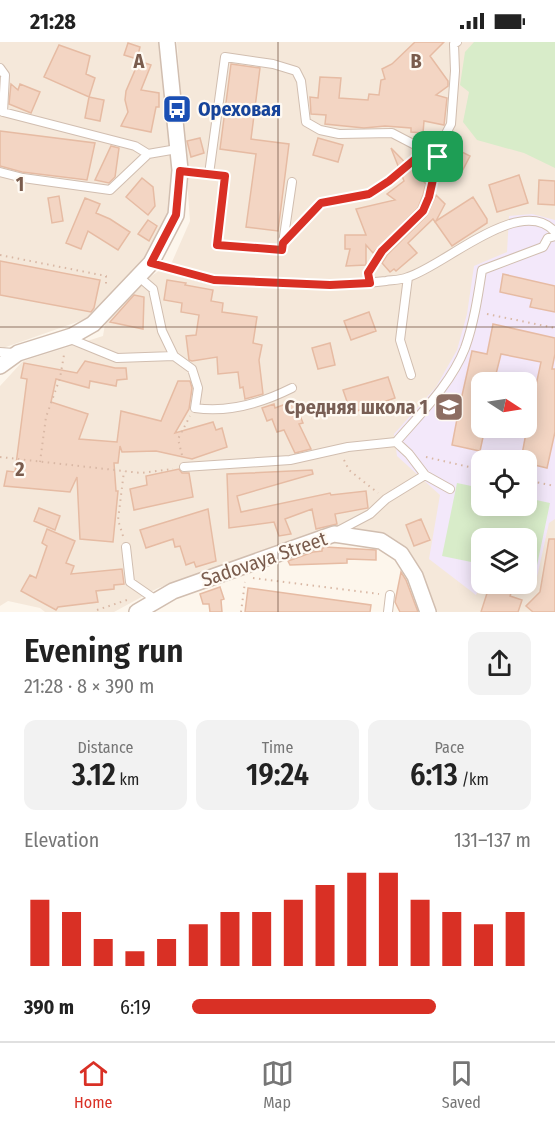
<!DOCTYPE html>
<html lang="en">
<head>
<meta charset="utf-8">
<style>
	:root { --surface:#fff; --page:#f2f2f2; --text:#222; --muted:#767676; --line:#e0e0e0; --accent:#d93025 }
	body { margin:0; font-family:"Fira Sans Condensed",sans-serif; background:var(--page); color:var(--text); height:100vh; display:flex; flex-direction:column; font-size:22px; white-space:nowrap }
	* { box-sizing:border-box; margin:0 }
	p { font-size:20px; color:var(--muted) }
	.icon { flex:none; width:33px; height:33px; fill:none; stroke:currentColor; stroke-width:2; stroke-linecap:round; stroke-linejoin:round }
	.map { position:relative; height:570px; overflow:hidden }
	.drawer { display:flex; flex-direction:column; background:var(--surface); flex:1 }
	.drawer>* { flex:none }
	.needle { width:39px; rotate:102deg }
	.tools { position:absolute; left:471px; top:330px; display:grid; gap:12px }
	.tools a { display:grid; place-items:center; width:66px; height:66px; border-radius:12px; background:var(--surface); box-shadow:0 3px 15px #0003; font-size:30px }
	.pin { position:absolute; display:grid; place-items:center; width:51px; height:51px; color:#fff; margin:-26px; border-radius:12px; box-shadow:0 3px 9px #0006 }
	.round { display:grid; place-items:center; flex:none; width:63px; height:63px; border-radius:12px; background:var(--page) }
	.summary { display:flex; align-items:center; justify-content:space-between; height:102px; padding:0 24px }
	h1 { font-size:33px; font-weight:600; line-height:45px }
	.figures { display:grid; grid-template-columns:repeat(3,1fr); gap:9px; height:102px; padding:6px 24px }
	.figures div { display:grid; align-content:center; border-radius:12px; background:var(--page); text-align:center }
	.figures b { font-size:30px; font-weight:600 }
	.figures small { font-size:16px; font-weight:400 }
	.figures p { font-size:16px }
	.chart { height:168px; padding:12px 24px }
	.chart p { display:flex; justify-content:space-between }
	.chart svg { width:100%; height:108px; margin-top:6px; stroke:var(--accent); stroke-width:6 }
	ul { padding:0 24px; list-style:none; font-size:20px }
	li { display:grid; grid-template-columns:96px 72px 1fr; align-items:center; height:45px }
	li i { height:15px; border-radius:8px; background:var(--accent) }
	.status { display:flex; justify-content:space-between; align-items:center; height:42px; padding:0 30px; background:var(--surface); direction:ltr }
	.status svg { height:16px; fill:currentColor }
	.menu { display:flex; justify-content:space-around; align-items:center; height:84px; border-top:2px solid var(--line); background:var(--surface); font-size:16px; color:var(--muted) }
	.menu a { display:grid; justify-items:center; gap:3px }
	.menu .current { color:var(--accent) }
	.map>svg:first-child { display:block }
	.residential { fill:#f5e8da; fill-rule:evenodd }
	.education { fill:#f3e8fa; fill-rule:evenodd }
	.green { fill:#d8ecc9 }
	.building { fill:#f3d5c3; stroke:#e6bba3; stroke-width:1.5 }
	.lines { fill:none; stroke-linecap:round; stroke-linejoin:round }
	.lane-casing { stroke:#d1beb0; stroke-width:10 }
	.street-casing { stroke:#d1beb0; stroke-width:18 }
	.path { stroke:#d9b8a5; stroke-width:2; stroke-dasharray:1.5 4.5; stroke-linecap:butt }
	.lane { stroke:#fff; stroke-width:8 }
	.street { stroke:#fff; stroke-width:15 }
	.route-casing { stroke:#fff; stroke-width:12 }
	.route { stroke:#d93025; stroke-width:8 }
	.grid { fill:none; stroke:#7a5c4d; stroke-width:1.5; stroke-opacity:0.55 }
	.labels { text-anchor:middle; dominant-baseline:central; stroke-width:4.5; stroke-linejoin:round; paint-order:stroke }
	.transit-label { font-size:20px; font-weight:bold; fill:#164399; stroke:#fffaf3; text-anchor:start }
	.education-label { font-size:20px; font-weight:bold; fill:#785e54; stroke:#fffaf3; text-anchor:end }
	.street-label { font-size:20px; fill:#7a5c4d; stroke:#fffaf3 }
	.grid-label { font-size:20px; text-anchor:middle; font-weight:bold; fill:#7a5c4d; stroke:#fffaf3; stroke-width:4.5; stroke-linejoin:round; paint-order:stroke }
</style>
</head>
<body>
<div class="status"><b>21:28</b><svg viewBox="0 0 49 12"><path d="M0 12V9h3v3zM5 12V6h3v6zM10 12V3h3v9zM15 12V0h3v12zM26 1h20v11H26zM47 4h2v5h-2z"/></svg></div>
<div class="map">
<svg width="555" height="570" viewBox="0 0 555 570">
	<rect width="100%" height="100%" fill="#fdf6ec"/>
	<path class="residential" d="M0,0h161l14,146 -16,53 -62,74 -91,32 -6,6z
		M177,0h378v570h-126l-45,-76 -61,-3 -165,55 -44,24h-69l-5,-4 -32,-7 -8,5v-220l23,-25 80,-25 3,-18 16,-22 50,-34 18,-41zM482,340h44v46h-44zM482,418h44v46h-44zM482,496h44v46h-44z"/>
	<path class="education" d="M532,172l23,6v299l-6,4 -12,54 -6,11 -13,-4h8v-46h-44l-1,45 -5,12 -47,-36 11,-64 -43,-39 -3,-22 42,-47 21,-37 10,-36 7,-48 33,-14 2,-36zM482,340h44v46h-44zM482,418h44v46h-44z"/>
	<path class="green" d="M474,0h81v126l-31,-15 -47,-13 -14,-18 6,-30 -9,-7 5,-33z
		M457,441l24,5 1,18h44l1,-8 23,5 -15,72 -8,-1 -1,-36h-44l-1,26 -39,-8z"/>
	<path class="building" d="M415,0h29l-14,14 18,25v5l-12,9 11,3 -3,27 -20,-4 -1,12 -12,-1v-4l-26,-2 -21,2 -39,-4 1,-9 -15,-1 -1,-17 8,1 2,-21 21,1 -2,20 29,2 1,-6 10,1 2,-15 4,-1 -3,-10 10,-5z
		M128,1l12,4 -3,12 -13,-4z
		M59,3l31,11 -4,18 9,4 -6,19 -45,-20z
		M139,19l12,4 -10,25 18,3v14h-3l-5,25 -30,-6 7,-14 -3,-12 1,-9z
		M231,22l29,4 -9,71 38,5 -11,87 -32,-4 10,-73 -36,-5z
		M11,42l7,6 2,-6 20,8 -9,21 -22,-9z
		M89,55l15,3 -4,21 -15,-3z
		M0,89l95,12 -8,37 -65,-8 -22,-6z
		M200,96l4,15 -13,4 -4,-16z
		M318,96l25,7 -5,17 -25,-7z
		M111,104l8,2 -4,29 -6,6 -14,-3z
		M391,106l35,36 -3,11 -5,13 -45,45 -7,-8v20l-20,1 4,-17h-5v-14h21l-10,-26 39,-9 -8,-6 17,-13z
		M460,109l10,5 -12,23 -13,-6v-5l6,-11 5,2z
		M519,133l9,28 -31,9 -8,-27z
		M142,136l11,9 2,19 -7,9 -22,-18z
		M539,138l16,1v24l-17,-1z
		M436,153l9,9 -9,17 37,-24 14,22v4l-35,23 -19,-27 -25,24 9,10 -21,18 -2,-2 -4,3 -8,-9 5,-8 40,-40z
		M59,154l4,25 -11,2 -4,-25z
		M85,156l15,6 -4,9 14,6 20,13 -12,18 -30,-19 -7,18 -15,-6z
		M148,178l9,6 -8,15 -11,-7z
		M0,219l100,19 -6,28 -3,4 -91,-17z
		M503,232l52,12v26l-25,-5 2,-8 -32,-7z
		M167,238l19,3 -1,2 28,5 -2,11 12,2 -1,9 35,5 -4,26 9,2 -3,15 4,34 -18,5 -2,-12 -3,1 -2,-16 -20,2 -1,-17 -25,4 -3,-1 -3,-24 10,-1 3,-20 -18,-3 1,-9 -18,-3z
		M134,253l10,2 -1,32 -33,-7z
		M369,270l7,19 -25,9 -7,-19z
		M493,282l62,14v16l-3,15h3v63l-8,36 -21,-5v-3h-5l5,-27v-30l6,1 9,-42 -40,-8 -7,28h-12v46h3l-5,23 -28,-6 5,-26 -2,-1v-2l-5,-1 3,-16 8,1 11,-49 15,3z
		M330,301l5,22 -17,4 -6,-21z
		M85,319l30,7h11l1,11 -10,1 -1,6 -26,-5 -1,7 -33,-9 -5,23 37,12 -9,25 38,3 4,-31 40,10 17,-40h12l2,7 -3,21 -14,24 38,-11 3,8 6,-2 5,19 -35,12 -36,-8 -34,1 -2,-6 -2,17h-4l2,28h2l-5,51 -33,-3 -3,-62 -7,15 -66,-6 3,-15 8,1 12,-93 -6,-1 3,-15 53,10z
		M388,335l7,21 -44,15 -8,-23z
		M294,359l9,22 -4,1 12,25 -16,4 -11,-23 -7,2 -5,-13 -5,2 -5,-13 12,-4 1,4z
		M179,427l3,4h7l4,24 -59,13 -4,-21 17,-4 -1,-9z
		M312,428l1,4 -76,22 4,16 89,-19 1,2 35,-4 2,17 -33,6 2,10 -21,5 -4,-20 -27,10 6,15 -12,2 -5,-14 -45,6 -2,-54z
		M39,466l21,8 -5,14 -21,-9z
		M208,467l8,52 -20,6 -2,-5 -8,3 -6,-19 -5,1 -2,-8 -27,9 -6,-18z
		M421,477l9,21 -16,6 -8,-21z
		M47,487l28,12 -9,22 8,3 -3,8 51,-5 2,15 -10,1v4l-18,2 2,11 -40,5 -2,3 -35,-19 9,-16 6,3 11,-32 -5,-3z
		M549,497h6v73h-22l-7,-6 14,-14z
		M325,505l51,3v10l-29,-1v4l-57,2 -2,-4 25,-9 9,-1v-2z
		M401,530l5,8 12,32h-18l-5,-10z
		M490,542l22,6 -2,6 12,4 -4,12h-37z
		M220,545l4,12 -3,1 1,12h-12l-1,-8h-6l-3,-10z
		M248,546l123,17 -1,7h-125z"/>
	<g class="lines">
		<g class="lane-casing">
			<path id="lane" d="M0,26l5,7 -2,37
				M0,66l3,4 132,34 13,8 29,-5
				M180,128l45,6 -8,69 65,5 10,-68
				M0,130l23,6 87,12 38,-36
				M209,132l16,-117 48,7 23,7 5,10 5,41 14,8 19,4 53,-1 46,24
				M151,221c20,5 41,13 62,17 15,3 33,2 50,2 41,2 81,4 123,-1 7,-1 15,-1 22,-4 35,-10 113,-84 147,-45
				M139,235l14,12 9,42 12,25 18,13 6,19 -3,20c34,5 67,-5 97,-20
				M408,235l-8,63 11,35
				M370,241l-2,-10 14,-22 41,-40 6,-14 12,-54 10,-19 4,-53 -1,-27 3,-2
				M68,296l49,20 57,-2
				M0,310l14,1
				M396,400l13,12 16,21 25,14
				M184,425l106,-7 58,-13 48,-5c25,-29 55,-58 69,-94 9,-25 13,-52 17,-78l61,-23 5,-9 7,-2
				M336,490l34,-18 16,-15 39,-24
				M126,505l4,35 26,18
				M388,570l2,-17"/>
		</g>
		<g class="street-casing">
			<path id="street" d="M0,324l18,-13 54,-17 21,-12 58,-61 25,-48 4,-45 -13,-128
				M137,570l36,-21 161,-57 47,7 20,13 14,22 13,36"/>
		</g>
		<path class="path" d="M296,189l25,-28 48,-9 49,-36
			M0,213l106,21v12
			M487,272l68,14
			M182,413l-4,-16 12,-23
			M0,415l141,16 32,-4
			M426,415l56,13
			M344,418l5,10 29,23
			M40,420l6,-45 14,-39 4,-23
			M526,438l29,6
			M123,494l-5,-16 6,-49
			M253,536l126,16
			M97,568l30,-10
			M241,570l4,-30"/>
		<use href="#lane" class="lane"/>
		<use href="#street" class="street"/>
	</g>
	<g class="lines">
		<g class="route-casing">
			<path id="route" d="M426,108l12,7 -9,40 -6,14 -41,40 -14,22 2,10 -40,2 -116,-5 -63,-17 25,-48 4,-44 45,5 -8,69 65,5 1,-7 38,-40 48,-9 20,-13z"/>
		</g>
		<use href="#route" class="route"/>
	</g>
	<path class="grid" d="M278,0v570M0,285h555"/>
	<defs>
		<g id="bus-square" transform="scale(1.5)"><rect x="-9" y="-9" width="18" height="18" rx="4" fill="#1a4fb4" stroke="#fffaf3"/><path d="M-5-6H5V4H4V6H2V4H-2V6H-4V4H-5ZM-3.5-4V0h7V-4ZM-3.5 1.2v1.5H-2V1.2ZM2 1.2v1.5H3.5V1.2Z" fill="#fff"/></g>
		<g id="school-square" transform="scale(1.5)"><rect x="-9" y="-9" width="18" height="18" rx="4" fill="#8d6e63" stroke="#fffaf3"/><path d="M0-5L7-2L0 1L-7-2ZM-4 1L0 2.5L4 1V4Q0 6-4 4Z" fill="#fff"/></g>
	</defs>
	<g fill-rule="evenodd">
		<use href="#bus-square" x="177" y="67"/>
		<use href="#school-square" x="449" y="365"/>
	</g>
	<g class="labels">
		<g class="transit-label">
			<text x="198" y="67">Ореховая</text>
		</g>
		<g class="education-label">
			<text x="428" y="365">Средняя школа 1</text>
		</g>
		<g class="street-label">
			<text transform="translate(264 517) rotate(-19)">Sadovaya Street</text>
		</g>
	</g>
	<g class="grid-label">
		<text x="139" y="26">A</text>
		<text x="416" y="26">B</text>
		<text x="20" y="149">1</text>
		<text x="20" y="434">2</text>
	</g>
</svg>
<div class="tools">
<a><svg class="needle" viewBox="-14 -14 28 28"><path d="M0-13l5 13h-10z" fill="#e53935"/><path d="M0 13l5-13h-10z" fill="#767676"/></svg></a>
<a><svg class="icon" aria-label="locate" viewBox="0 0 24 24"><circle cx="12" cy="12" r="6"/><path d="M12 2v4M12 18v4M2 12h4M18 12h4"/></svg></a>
<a><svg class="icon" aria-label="layers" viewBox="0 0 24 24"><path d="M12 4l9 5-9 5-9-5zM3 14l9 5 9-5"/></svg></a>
</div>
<div class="pin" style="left:438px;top:115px;background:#1e9e55"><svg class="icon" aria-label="arrive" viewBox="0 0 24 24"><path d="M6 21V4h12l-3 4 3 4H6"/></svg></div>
</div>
<section class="drawer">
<div class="summary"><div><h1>Evening run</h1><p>21:28 · 8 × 390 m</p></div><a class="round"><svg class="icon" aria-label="share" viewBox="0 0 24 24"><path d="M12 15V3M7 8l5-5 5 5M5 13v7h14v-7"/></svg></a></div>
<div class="figures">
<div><p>Distance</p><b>3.12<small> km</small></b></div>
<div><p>Time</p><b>19:24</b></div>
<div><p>Pace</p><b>6:13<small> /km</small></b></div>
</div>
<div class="chart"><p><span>Elevation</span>131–137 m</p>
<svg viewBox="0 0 160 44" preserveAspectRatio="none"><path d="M5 44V17M15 44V22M25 44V33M35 44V38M45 44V33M55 44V27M65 44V22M75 44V22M85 44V17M95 44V11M105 44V6M115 44V6M125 44V17M135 44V22M145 44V27M155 44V22"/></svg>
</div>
<ul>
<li><b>390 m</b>6:19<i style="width:72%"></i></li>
</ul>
</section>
<nav class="menu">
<a class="current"><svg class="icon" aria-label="home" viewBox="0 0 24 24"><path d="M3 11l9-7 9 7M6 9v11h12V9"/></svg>Home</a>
<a><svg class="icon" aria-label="map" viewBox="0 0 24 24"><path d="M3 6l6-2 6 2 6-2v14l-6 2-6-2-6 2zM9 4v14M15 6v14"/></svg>Map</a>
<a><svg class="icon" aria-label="saved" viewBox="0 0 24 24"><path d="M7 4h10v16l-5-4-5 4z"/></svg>Saved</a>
</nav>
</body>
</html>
